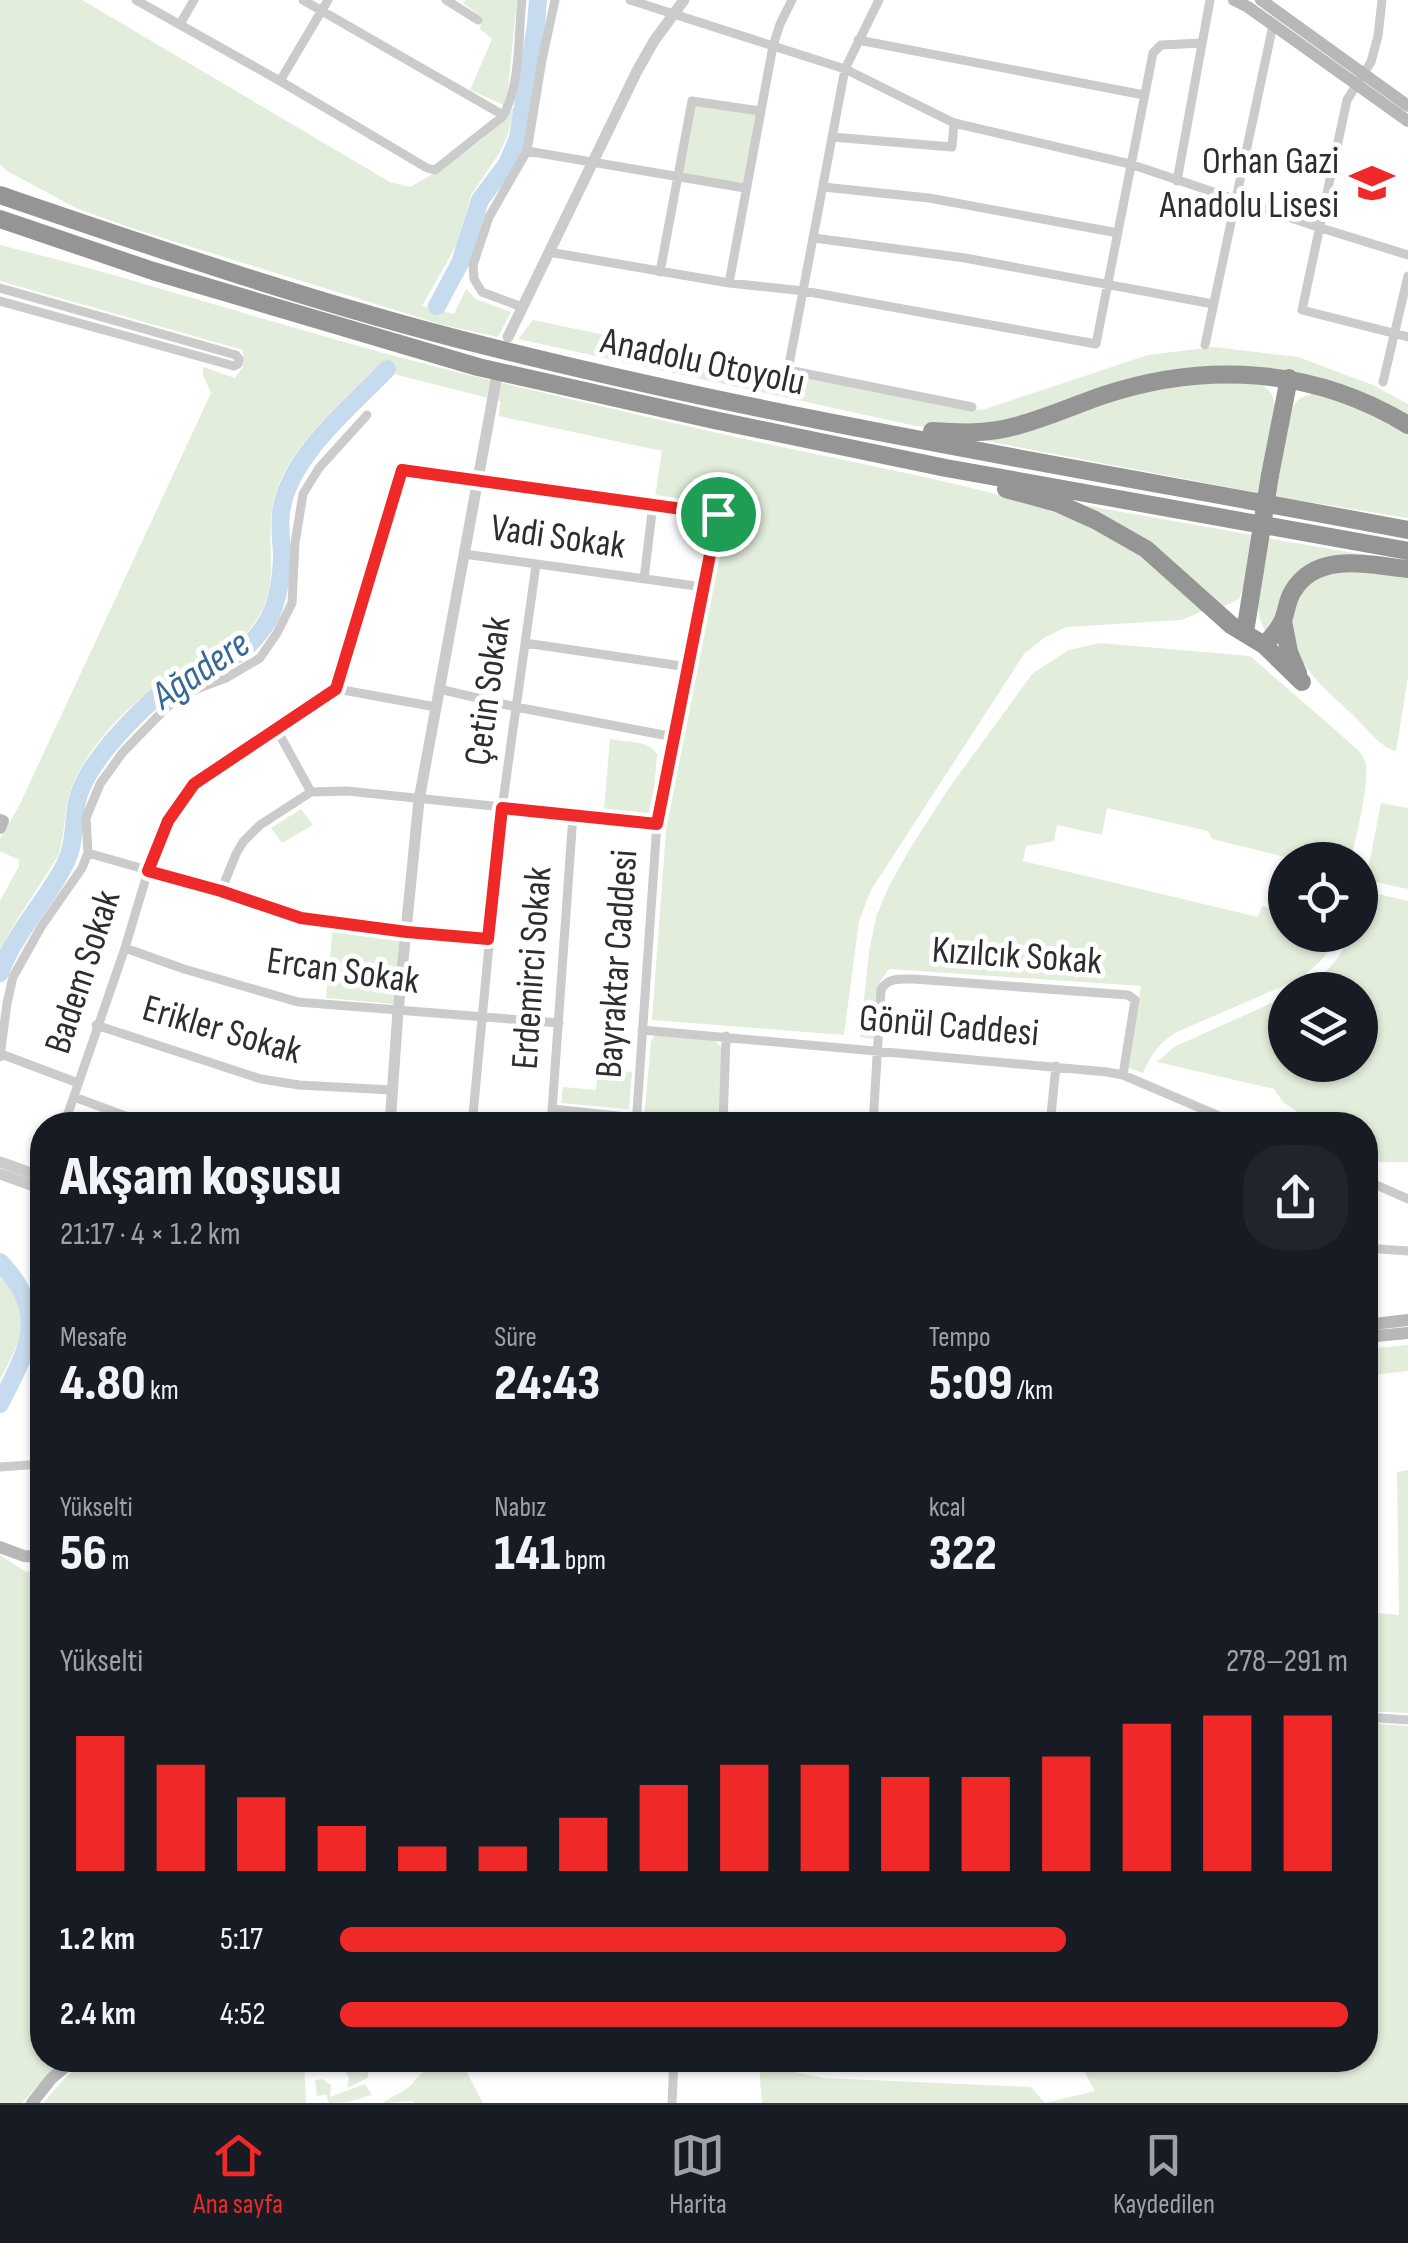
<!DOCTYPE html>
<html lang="tr">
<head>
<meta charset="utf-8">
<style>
	:root { --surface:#171b24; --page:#20242c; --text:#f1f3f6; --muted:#9ea1a6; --line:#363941; --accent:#ee2927 }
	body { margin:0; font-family:"Sofia Sans Condensed",sans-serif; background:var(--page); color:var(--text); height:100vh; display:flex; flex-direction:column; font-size:38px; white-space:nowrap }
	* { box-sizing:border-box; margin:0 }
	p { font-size:32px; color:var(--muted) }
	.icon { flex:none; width:55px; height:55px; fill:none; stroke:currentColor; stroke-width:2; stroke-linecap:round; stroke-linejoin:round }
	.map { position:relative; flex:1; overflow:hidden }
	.details { position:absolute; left:30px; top:1112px; width:1348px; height:960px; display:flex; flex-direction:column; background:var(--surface); border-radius:40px; box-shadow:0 2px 8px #0004 }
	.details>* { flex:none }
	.buttons { position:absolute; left:1268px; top:842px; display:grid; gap:20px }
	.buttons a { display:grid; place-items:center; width:110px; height:110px; border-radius:50%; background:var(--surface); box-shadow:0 2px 8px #0004; font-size:50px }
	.pin { position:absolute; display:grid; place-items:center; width:85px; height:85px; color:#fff; margin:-42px; border:5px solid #fff; border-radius:50%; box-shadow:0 2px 10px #0007 }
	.round { display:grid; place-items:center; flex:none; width:105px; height:105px; border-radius:40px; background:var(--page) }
	.headline { display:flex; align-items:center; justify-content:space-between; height:170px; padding:0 30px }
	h1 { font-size:55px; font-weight:800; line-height:75px }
	.stats { display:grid; grid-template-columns:repeat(3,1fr); gap:15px; height:170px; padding:10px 30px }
	.stats div { display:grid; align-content:center }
	.stats b { font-size:50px; font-weight:800 }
	.stats small { font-size:28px; font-weight:400 }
	.stats p { font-size:28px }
	.chart { height:280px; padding:20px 30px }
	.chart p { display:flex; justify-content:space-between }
	.chart svg { width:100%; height:180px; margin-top:10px; stroke:var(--accent); stroke-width:6 }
	ul { padding:0 30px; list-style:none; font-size:32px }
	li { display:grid; grid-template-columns:160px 120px 1fr; align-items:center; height:75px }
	li i { height:25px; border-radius:12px; background:var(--accent) }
	.tab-bar { display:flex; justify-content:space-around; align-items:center; height:140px; border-top:2px solid var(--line); background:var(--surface); font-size:28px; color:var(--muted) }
	.tab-bar a { display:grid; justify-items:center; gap:5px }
	.tab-bar .current { color:var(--accent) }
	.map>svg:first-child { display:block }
	.green { fill:#e3eddb }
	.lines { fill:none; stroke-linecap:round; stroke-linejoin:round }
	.river { stroke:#c6dbed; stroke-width:18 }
	.minor { stroke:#cbcbcb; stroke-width:9 }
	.tertiary { stroke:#cbcbcb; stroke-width:11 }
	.secondary { stroke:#b8b8b8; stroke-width:12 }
	.motorway { stroke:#959595; stroke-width:18 }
	.motorway-bridge { stroke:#959595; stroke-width:18 }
	.route-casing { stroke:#fff; stroke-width:20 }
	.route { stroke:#ee2927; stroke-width:12 }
	.labels { text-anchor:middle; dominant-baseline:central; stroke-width:10; stroke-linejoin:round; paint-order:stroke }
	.poi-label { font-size:38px; fill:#2e2e2e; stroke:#fff; text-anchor:end }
	.street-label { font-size:38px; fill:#2e2e2e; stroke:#fff }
	.water-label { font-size:40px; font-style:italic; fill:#386995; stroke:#fff }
</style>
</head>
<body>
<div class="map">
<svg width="1408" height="2103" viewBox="0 0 1408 2103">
	<rect width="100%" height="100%" fill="#fff"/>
	<path class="green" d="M0,0h82l308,182 20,5c34,-18 84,-52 106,-83l-9,33 -7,15 -29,43 -14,49 -35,62 32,8 12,-25 10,10 35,13 -13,25 -55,-12 -309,-96 -58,-21 -69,-37 -7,-6z
		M466,0h51l-9,90 -4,15 -34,-15 22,-51 -12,-10 2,-12 -19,-14z
		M692,101l68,10 -15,77 -67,-11z
		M0,245c147,36 290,85 437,122 109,27 220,53 331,77 49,10 98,21 147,31 77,17 145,32 214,73 27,17 51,41 76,62l-23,10 -116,7 -22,11 -20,16 -153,236 -12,31 -15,114 -192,-15 15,-203 59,-305 -71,-15 7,-46 -163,-35 1,-15 -126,-32c-39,41 -98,87 -103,147 -3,36 8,70 -14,103 -26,39 -44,33 -80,54 -40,22 -90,72 -106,116 -8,21 -5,45 -13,67l-48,75 -10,19v-49l19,-35v-6l-19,-9v-12l20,-35 191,-411 -8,-18v-8l32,11 8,-11v-17l-243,-69z
		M533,320l438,91 14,-2 163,-54 66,-8 84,10 75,28 35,19v16l-155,-51 -233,50 -62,10 -42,-3 -398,-87z
		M1177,383h83c12,8 15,15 15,29l-16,81 -283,-54 157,-47z
		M1312,394l40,9 56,30v85l-135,-22 20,-90 7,-8z
		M1083,505l169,30 -5,41 -8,23 -14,7 -10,-1 -97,-82z
		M1266,538l135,23 -61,-5 -28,6 -10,7 -22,45 -15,17c-15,-28 -3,-63 1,-93z
		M1358,570l50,6v101l-12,74c-18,-5 -28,-22 -42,-35 -22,-21 -49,-42 -60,-72 -5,-10 -3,-20 -1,-30 8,-37 32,-43 65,-44z
		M1100,643l150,13 99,86c7,6 13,11 16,19 6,15 -9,81 -15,99h-52l-86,-21 -4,-8 -101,-23 -5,27 -45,-10 -3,16 -28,5 -3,15 235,56 4,-11 23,5v24h52c-7,20 -22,32 -40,45l-120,52c-20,13 -24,20 -34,41l-14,-5 12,-82 -252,-17 -10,14 -6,56 -13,-2 9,-85 7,-35 13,-31 22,-39 38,-59 84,-115 36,-23z
		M610,739c16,4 38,0 47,15l-5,61 -48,-6z
		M1381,803l27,5v81l-42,-9z
		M301,809l12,16 -31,18 -11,-15z
		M1364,891l44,10v261h-39l-4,-3v-34h-49l-33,-23 -9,-13 -117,-27 17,-15 111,-50v68h75v-75h-61c25,-14 41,-29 51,-55h10v-29z
		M333,927l67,8 -7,69 -67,-6z
		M655,1035l58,4 9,9 -2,77h-25l-1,-3 -50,-3 7,-78z
		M598,1068l34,4 -3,37 -68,-6 2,-16 33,3z
		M0,1274c39,36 20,66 0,106z
		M1408,1345v26l-43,5v-27z
		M1408,1470v243l-43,-2v-99l34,3 -2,-143z
		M0,1555l26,17 16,-1v489h19l-39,43h-22z
		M1365,1723l43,3v377h-646l-3,-38 65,13 207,9 14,16 50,-12 -17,-31h287z
		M87,2060h217l2,43h-263l23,-26z
		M315,2060h46l7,12v6l-21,10 2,-10 -4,-7 -11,-2 -12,3 -1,-5h-6z
		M434,2060h18l12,7 19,36h-69l-2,-2 -30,2 26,-15z
		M322,2079l9,6 -1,12 35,-13 7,11 -24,7 -19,1 -3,-9 -9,2 -2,-16z"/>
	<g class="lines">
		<path class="river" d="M437,306l23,-43 20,-63 27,-36 11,-26 18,-113 2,-25
			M0,973c15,-42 48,-73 66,-111 9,-18 7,-40 11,-60 6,-31 42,-70 65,-92 10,-10 23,-21 36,-28 36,-22 59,-15 87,-57 13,-19 16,-44 17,-66 0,-18 -4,-35 0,-53 11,-53 69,-99 105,-137
			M0,1262c50,53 28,86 0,142"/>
		<path class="minor" d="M136,0l144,81 147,87 8,2 67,-53c19,-29 16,-83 20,-117
			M303,0l200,115
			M446,0l32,20
			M630,0l215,69 109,54 176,41 191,64 87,27
			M879,0l-34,69 -57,301 184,37
			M1382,0l-4,36 -7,26 -24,38 -45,210 106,27
			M180,24l14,-24
			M858,40l286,55
			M280,81l48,-81
			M832,137l120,10 2,-24
			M527,151l218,37
			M1177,181l33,-181
			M823,187l106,11 189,35
			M814,238l151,20 248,46
			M549,252l180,31 75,8 292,53 57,-291 8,-8 41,-2
			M660,272l32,-171 68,10
			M729,283l44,-237 7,-22 12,-24
			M0,288l236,67 3,4 -1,5 -4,2 -234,-65
			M522,307l-40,-15 -8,-13 -1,-14 16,-48 38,-66 15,-91 13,-60
			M1205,345l68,-320
			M1383,382l25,-106
			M464,554l239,33
			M644,579l9,-75
			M525,643l163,24
			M337,689l99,18
			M439,689l77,18 158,30
			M277,730l34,62
			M88,853l133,38 80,27 106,14 81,7
			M221,891l15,-37 7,-12 17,-17 51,-33 36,-1 310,32
			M125,948l59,21 114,33 261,21
			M96,1025l165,54 38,6 93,5
			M642,1030l465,42 16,3 117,50
			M1,1054l77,29
			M0,1057l7,-54 6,-26 28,-50 41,-59 6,-15 -2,-35 14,-34 23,-32 44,-45 27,-17 32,-12 34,-20 17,-25 15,-30 3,-60 8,-49 16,-26 48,-53
			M74,1097l76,28
			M553,1109l83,9
			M724,1120l63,5
			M64,1125l61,-177 23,-77 20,-50 27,-37 142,-95 65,-219 316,44 -61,309 -21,302
			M472,1125l30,-317 34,-243
			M551,1125l22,-310
			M723,1125l3,-89
			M873,1125l8,-135c6,-13 21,-11 33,-11l214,16 7,5 -12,75
			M1050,1125l6,-59
			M1365,1180l43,19
			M1365,1248l43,3
			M0,1467l42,-3
			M1365,1717l43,3
			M672,2103l2,-43"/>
		<path class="tertiary" d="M508,337l129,-266 17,-30 30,-41
			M390,1125l8,-114 21,-211 77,-419
			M0,1162l42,15
			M0,1174l42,15"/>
		<path class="secondary" d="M1234,0l14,7 160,114
			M1261,0l147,106
			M0,820l3,1 -3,7
			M1365,1325l43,-5
			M1365,1337l43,-4
			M0,1547l24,9 18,1
			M32,2103l19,-24 22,-19"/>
		<path class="motorway" d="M0,195c161,55 324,111 490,152 303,76 612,125 918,183
			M0,219l153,52 325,96 236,53 232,48 462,83
			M932,431c28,2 57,3 84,-5 30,-8 59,-21 88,-31 103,-34 211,-27 304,30
			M1270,475l19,-97
			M1006,489l51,14 38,17 51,29 85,76 33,20 38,37
			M1283,621l6,31 9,21
			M1245,632l10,-62
			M1264,645c7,-7 15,-16 19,-25 4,-10 4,-20 10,-29 24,-40 76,-26 115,-22"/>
		<path class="motorway-bridge" d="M1255,570l15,-95"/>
	</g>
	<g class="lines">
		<g class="route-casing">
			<path id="route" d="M402,470l316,44 -61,310 -155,-16 -14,131 -81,-7 -106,-14 -80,-27 -73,-20 20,-50 26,-37 142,-95z"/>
		</g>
		<use href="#route" class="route"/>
	</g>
	<defs>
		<g id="school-bare" transform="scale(3.45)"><path d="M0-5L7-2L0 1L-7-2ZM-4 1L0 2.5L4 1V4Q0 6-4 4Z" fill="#ee2927" stroke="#fff" stroke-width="2.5" paint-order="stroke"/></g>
	</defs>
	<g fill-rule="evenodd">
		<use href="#school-bare" x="1372" y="183"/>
	</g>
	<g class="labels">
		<g class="poi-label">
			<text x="1339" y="161">Orhan Gazi<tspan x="1339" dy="44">Anadolu Lisesi</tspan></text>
		</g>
		<g class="street-label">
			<text transform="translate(703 362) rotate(12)">Anadolu Otoyolu</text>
			<text transform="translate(558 537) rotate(8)">Vadi Sokak</text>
			<text transform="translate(488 691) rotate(-82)">Çetin Sokak</text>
			<text transform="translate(1017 956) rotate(4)">Kızılcık Sokak</text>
			<text transform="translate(617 964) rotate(-86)">Bayraktar Caddesi</text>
			<text transform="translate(532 968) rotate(-86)">Erdemirci Sokak</text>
			<text transform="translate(343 971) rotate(8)">Ercan Sokak</text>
			<text transform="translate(83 972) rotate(-72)">Badem Sokak</text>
			<text transform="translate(949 1026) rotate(5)">Gönül Caddesi</text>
			<text transform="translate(222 1030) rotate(16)">Erikler Sokak</text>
		</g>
		<g class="water-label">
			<text transform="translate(201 670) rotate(-34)">Ağadere</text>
		</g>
	</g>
</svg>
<div class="buttons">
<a><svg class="icon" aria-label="locate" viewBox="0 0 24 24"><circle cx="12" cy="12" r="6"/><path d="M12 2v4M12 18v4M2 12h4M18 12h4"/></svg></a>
<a><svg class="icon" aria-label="layers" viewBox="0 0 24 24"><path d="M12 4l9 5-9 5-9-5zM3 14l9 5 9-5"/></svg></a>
</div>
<div class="pin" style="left:718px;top:514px;background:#1e9e55"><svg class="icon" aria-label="arrive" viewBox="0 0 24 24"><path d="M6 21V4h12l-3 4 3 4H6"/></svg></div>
<section class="details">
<div class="headline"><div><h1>Akşam koşusu</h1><p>21:17 · 4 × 1.2 km</p></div><a class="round"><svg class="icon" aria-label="share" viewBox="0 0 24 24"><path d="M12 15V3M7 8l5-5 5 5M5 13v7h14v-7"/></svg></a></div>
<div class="stats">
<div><p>Mesafe</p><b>4.80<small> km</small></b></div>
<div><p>Süre</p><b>24:43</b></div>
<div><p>Tempo</p><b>5:09<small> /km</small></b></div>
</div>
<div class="stats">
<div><p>Yükselti</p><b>56<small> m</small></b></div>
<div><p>Nabız</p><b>141<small> bpm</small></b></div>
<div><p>kcal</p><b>322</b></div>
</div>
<div class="chart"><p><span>Yükselti</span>278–291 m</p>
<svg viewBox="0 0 160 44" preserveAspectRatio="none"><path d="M5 44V11M15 44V18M25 44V26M35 44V33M45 44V38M55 44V38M65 44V31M75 44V23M85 44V18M95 44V18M105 44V21M115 44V21M125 44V16M135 44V8M145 44V6M155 44V6"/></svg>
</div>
<ul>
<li><b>1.2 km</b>5:17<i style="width:72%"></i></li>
<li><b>2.4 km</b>4:52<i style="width:100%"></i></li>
</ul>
</section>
</div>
<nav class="tab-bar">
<a class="current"><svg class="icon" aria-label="home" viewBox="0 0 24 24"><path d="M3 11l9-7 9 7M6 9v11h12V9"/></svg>Ana sayfa</a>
<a><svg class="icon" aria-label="map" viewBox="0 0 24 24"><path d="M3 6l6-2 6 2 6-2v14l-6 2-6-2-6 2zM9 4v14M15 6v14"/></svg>Harita</a>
<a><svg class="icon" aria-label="saved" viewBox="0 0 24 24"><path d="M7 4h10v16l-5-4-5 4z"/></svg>Kaydedilen</a>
</nav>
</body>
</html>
